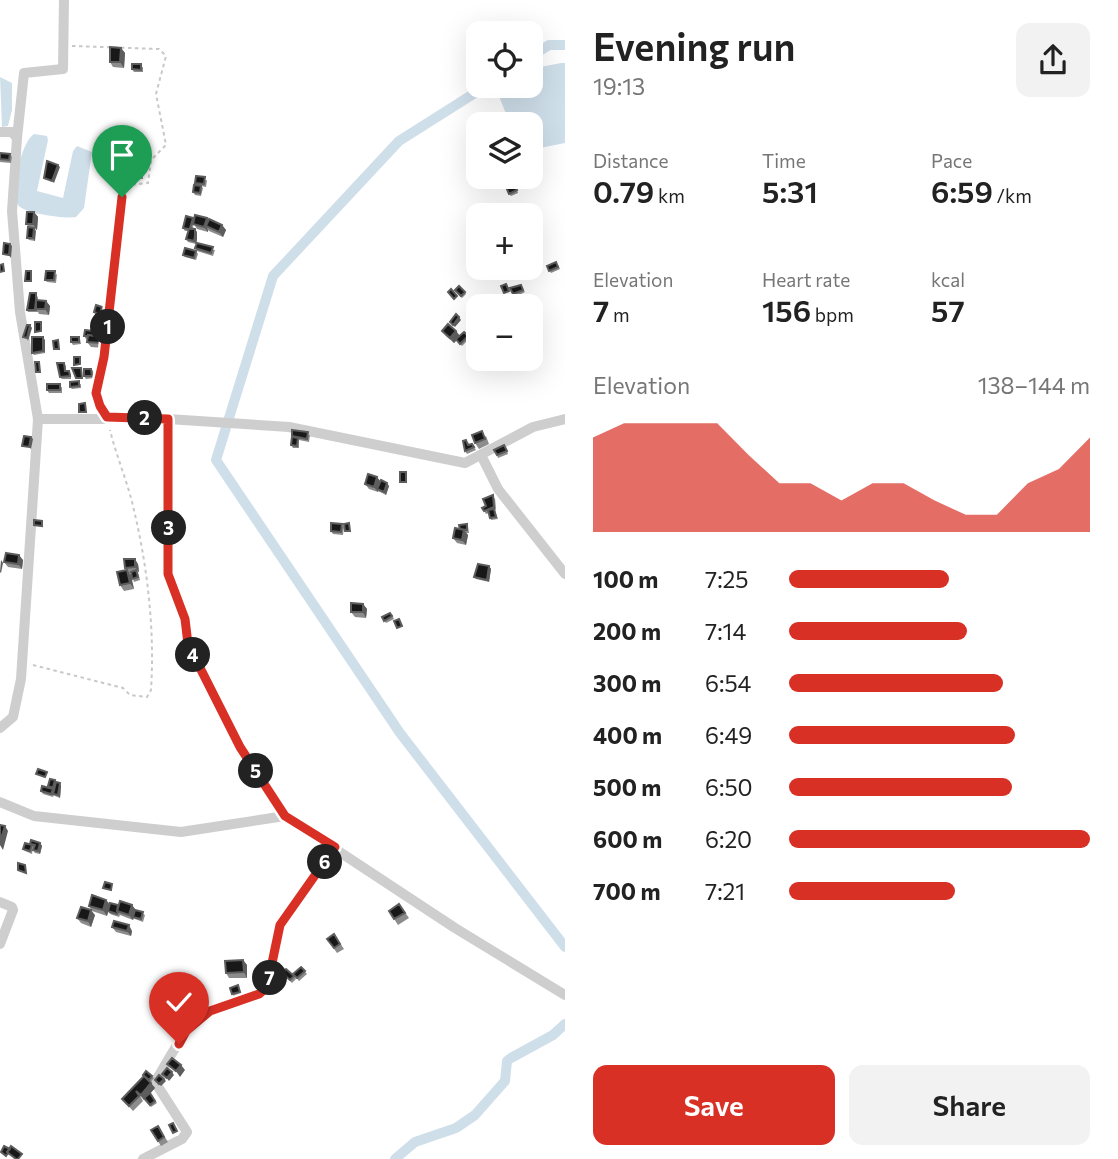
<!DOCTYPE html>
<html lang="en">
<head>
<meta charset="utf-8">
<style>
	:root { --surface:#fff; --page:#f2f2f2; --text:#222; --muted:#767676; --accent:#d93025 }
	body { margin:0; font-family:Commissioner,sans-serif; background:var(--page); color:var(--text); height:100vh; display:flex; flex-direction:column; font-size:26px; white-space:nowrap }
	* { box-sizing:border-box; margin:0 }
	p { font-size:23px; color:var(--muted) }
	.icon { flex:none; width:38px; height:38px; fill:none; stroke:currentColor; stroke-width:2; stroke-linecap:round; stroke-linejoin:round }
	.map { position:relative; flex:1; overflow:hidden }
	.sheet { display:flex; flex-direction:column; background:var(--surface); width:553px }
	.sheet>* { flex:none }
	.controls { position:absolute; left:466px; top:21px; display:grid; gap:14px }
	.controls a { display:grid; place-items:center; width:77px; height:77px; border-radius:14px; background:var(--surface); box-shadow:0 7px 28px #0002; font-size:35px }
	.pin { position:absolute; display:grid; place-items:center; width:60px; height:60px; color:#fff; margin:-72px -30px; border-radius:50% 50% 50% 0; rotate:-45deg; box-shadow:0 0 7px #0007 }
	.pin .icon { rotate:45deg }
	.km { position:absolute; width:35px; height:35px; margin:-18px; border-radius:50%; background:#222; color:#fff; font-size:19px; line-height:35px; text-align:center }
	.round { display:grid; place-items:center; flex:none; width:74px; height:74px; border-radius:14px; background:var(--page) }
	.summary { display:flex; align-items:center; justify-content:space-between; height:119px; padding:0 28px }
	h1 { font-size:38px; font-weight:600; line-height:52px }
	.metrics { display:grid; grid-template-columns:repeat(3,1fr); gap:10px; height:119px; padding:7px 28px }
	.metrics div { display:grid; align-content:center }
	.metrics b { font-size:30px; font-weight:600 }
	.metrics small { font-size:19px; font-weight:400 }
	.metrics p { font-size:19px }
	.chart { height:196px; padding:14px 28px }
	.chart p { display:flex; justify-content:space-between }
	.chart svg { width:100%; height:126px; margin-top:7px; fill:var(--accent); opacity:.7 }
	.action { display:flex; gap:14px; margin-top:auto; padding:14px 28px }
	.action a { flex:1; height:80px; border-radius:14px; background:var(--accent); color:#fff; font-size:28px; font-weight:600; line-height:80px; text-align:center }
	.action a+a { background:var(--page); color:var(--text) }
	ul { padding:0 28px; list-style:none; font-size:23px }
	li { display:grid; grid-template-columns:112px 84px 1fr; align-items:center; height:52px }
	li i { height:18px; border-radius:9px; background:var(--accent) }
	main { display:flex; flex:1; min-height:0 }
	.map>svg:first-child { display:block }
	.water { fill:#cfdfea }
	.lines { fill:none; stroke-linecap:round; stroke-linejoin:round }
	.canal { stroke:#cfdfea; stroke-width:10 }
	.path { stroke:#c8c8c8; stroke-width:2; stroke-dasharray:3.5 3.5; stroke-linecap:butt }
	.minor { stroke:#cecece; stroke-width:10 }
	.wall { fill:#8c8c8c }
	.shaded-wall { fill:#5d5d5d }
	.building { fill:#181818; stroke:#5d5d5d; stroke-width:2 }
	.route-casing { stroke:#fff; stroke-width:14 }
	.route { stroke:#d93025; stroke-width:9 }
</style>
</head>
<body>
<main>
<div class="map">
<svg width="565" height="1159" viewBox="0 0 565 1159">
	<rect width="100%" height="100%" fill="#fff"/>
	<path class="water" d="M561,63h4v80l-35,7v-26h-20l-15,-38h35v-17z
		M0,77l12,6v27l-4,16 -6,1z
		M34,134l13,2 1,4 -11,51 26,7 10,-47 4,-5 15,6 -8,56 -8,9c-10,2 -51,-3 -58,-12 -8,-13 3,-63 16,-71z"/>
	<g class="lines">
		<path class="canal" d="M530,57l19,-12h16
			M486,86l-87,55 -126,135 -57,184 184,273 165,214
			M395,1159l20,-17 41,-14 19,-13 30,-34 2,-20 4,-3 42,-23 12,-11"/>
		<path class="path" d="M72,46l87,3 7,7 -10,38 10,51 -15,15 -3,23 -18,2 -8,12 -18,160 -8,36 6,16
			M33,665l90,23 7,7 17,2 4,-7c4,-62 -4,-128 -19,-188 -6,-24 -16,-47 -22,-72"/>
		<path class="minor" d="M0,132h12l5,6 -5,73 8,101 18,107h130
			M17,138l7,-65 39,-4 1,-69
			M481,455l17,34 67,85
			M0,728l13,-11 8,-38 17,-260
			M0,802l34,14 147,16 104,-16 170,112 110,67
			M285,816l-45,-69 -52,-103 -3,-25 -17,-45v-155l121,8 176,36 68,-36 32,-8
			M0,902l12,5 1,3 -13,34
			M143,1159l39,-20 5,-7 -32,-50c16,-25 29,-58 57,-72 17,-9 40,-10 55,-23l13,-62 55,-78"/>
	</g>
	<path class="wall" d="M121,48l4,5 -1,15 -11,-1 -3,-5z
		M143,67v5h-9l-2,-3z
		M0,153l10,1 2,3 -1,6 -11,-1z
		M127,156l2,3 8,1 -1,10 -6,-1 -2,-3v5l-7,-1 -2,-3z
		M143,174v5l-12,-1 -2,-3z
		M207,180l-1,7 -5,-1 2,2 -2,8 -6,-1 -2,-3 3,-7 -1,-2z
		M516,186l2,7 -7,3 -2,-2z
		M34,212l4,5 -1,13 -2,-1v12l-6,-1 -2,-2 2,-11 -3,-3z
		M193,218l1,2 13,-2 1,2 14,5 4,5 -3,7 -14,-6 -1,-1v2l-11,-3 -3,-5 -2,5 5,3v7l-1,5 -8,-2 -2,-3 2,-8h-3l-2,-3z
		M195,248l20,2 -2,6 -16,-5z
		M196,251l2,3 -2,6 -11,-3 -2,-2z
		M558,265l2,4 -9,4 -4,-7z
		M57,274l-1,9 -9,-1 -2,-2z
		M522,288l3,4 -10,5 -2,-3z
		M455,290l10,2 1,2 -4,4z
		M38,296v4l8,1 4,5 -1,9 -10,-1 -1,-2h-10l-1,-2z
		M102,307l1,2 -1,5 5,1 -1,13h-6l-2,-3 1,-9 -3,-1 -2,-3z
		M530,313l4,2 2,5 -6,2z
		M442,331h14l3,5 5,-4 6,6 -8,8 -5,-6 -3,3 -8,-7z
		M102,332l2,2 -1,5 1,2v7l-13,-1 -4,-5 1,-3h-2l-2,-3z
		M80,339l1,5 -8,1 -2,-3z
		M45,340v13l-11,2 -2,-2z
		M64,363l2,3v5h3l2,3v5h-9l-2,-2z
		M91,369l2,2 1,7 -8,1 -2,-3z
		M81,384v4l-9,1 -2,-2z
		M62,387v6h-13l-2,-3z
		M310,435l-1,7 -10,-2v8h-6l-2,-3 2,-8 -1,-1z
		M486,436l3,8 -10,5 -4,-6z
		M468,442l1,3 3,-1 4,6 -9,4 -2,-3z
		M506,448l2,6 -10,4 -1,-3z
		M381,482l8,4 -3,9 -8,-4v1l-9,-3 -4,-5z
		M495,498l1,11 -1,1 3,9 -7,1 -2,-7 -3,1 -4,-6z
		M344,526l-1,9 -10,-1 -2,-3z
		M468,526l1,7h-3l2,2 -2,10 -9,-2 -4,-5 7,-9z
		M23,560l-1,9 -14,-2 -4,-5z
		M138,564l1,8h-1l2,8 -6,2 -3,-9h-2l5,16 -10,2 -4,-6 6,-15 -1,-2z
		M489,566l2,3 -2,13 -13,-3 -2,-2z
		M363,604l4,5 -1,9 -11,-1 -4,-5z
		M392,615l2,4 -8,4 -4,-6z
		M55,780l6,6 -1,12 -5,-2 -1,-1 -1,2 -10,-3 -2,-3 8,-3 -1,-2z
		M40,843l2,3 -2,8 -5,-1 -2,-3 1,-3h-1l-1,7 -7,-3 -2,-2 8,-5z
		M106,900l4,4 26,6 9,5 -2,7 -8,-3 -1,-1 -1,2 -13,-5 -1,2 -9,-3 -2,-3 -1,5 -15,-5 -3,-5z
		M399,904l10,14 -11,7 -9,-14z
		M95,915l-4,12 -10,-4 -4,-5z
		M112,927l20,4 -1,5 -15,-4z
		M334,934l10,15 -7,4 -10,-14z
		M243,960l4,5v13h-18l-3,-5z
		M301,967l6,7 -8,7 -6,-7z
		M282,973l12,3 2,3 -4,4z
		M238,985l4,10 -8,2 -2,-3z
		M143,1075l9,1 2,2 -3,4 -5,-3 9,9 -5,6 7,9 -6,4 -6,-8 -1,1 -4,-4 3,5 -10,10 -11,-12 22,-22z
		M158,1126l10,16 -7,4 -10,-16z"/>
	<path class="shaded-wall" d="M121,48l4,5 -1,15 -4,-6z
		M135,158l2,2 -1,10 -2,-3z
		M58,165l2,2 -6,16 -2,-2z
		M34,212l4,5 -1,13 -4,-6z
		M207,218l3,5 -4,3 2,4v2l-4,-5z
		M222,225l4,5 -3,7 -4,-5z
		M34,228l2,3 -1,10 -2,-3z
		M195,229l2,3v7l-1,5 -2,-3z
		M10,244l2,2 -1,12 -2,-3z
		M46,301l4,5 -1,9 -4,-6z
		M105,313l2,2 -1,13 -2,-2z
		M459,317l2,3 -6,7 -2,-2z
		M30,325l2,3 -4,13 -1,-3z
		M456,331l4,5 -6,7 -4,-5z
		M101,336l3,5v7l-4,-5z
		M43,337l2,3v13l-2,-2z
		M31,437l2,2 -2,10 -2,-2z
		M377,477l4,5 -3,10 -4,-5z
		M387,483l2,3 -3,9 -2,-3z
		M464,530l4,5 -2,10 -4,-5z
		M19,555l4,5 -1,9 -4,-5z
		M135,559l3,5 1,8 -4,-5z
		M1,560l2,3 -2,10 -1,-1z
		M489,566l2,3 -2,13 -2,-2z
		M127,570l4,5 3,14 -4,-6z
		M363,604l4,5 -1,9 -3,-6z
		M60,783l1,3 -1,12 -2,-3z
		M5,826l3,5 -5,19 -3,-5v-3z
		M40,843l2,3 -2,8 -2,-3z
		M106,900l4,5 -3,11 -4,-6z
		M132,905l4,5 -3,10 -4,-5z
		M91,910l4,5 -4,12 -3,-6z
		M129,925l3,6 -1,5 -4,-5z
		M243,960l4,5v13l-3,-6z
		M181,1065l4,5 -5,7 -4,-6z
		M172,1072l2,3 -5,6 -2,-3z
		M164,1079l2,2 -5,5 -2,-2z
		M151,1083l4,5 -11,12 -3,-5z"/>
	<path class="building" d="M110,47l11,1 -1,14h-10z
		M132,64h9v6l-9,-1z
		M138,149l7,1 -1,7 -7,-1z
		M0,153l10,1 -1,6 -9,-1z
		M121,155l6,1 -1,12 -7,-1z
		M129,157l6,1 -1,9 -6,-1z
		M47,161l11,4 -6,16 -8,-3z
		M129,170l13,1 -1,5 -12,-1z
		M196,176l9,1 -1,7 -9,-1z
		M514,184l3,6 -8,4 -3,-7z
		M194,185l7,1 -1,7 -7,-1z
		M27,212h7l-1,12h-7z
		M195,215l12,3 -3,9 -11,-3z
		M186,216l7,2 -3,10 5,1v7l-1,5 -8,-2 3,-10 -6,-1z
		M209,219l13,6 -3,7 -13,-6z
		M28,227l6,1 -1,10h-6z
		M4,243l6,1 -1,11 -6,-1z
		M197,243l16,4 -2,6 -16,-5z
		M185,248l11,3 -2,7 -11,-3z
		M556,262l2,5 -9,4 -2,-5z
		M3,264l1,7 -4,1v-7z
		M26,271h5v10h-6z
		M46,271h9l-1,9h-9z
		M506,284l3,7 -5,2 -3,-7z
		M521,285l2,5 -10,4 -3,-6z
		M459,286l6,6 -4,4 -6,-6z
		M451,289l6,7 -3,3 -6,-7z
		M30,293h6v17h-9z
		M36,300l10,1 -1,8h-10z
		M508,303l1,3h-9z
		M96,305l6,2 -2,7 -6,-2z
		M532,312l2,5 -4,2v-6z
		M105,313l-1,13 -6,-1 1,-9z
		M456,314l3,3 -6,8 -3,-3z
		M35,322h6v9l-6,1z
		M448,324l8,7 -6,7 -8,-7z
		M27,325h3l-3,13 -4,-1z
		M85,330l17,2v5l-14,-2v1h-4z
		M464,332l4,4 -8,8 -4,-5z
		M88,335l13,1 -1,7 -13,-1z
		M32,337h11v14l-11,2z
		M71,337h8v5h-8z
		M58,340l1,9h-5l-1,-8z
		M74,357h6v7l-6,1z
		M35,362h4l1,10h-4z
		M57,363h7l1,8h4l1,5 -10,1z
		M72,368h9l1,10h-6z
		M84,369h7l1,7h-8z
		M79,381v5l-9,1v-5z
		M47,384h13v6h-13z
		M85,403l1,9h-7v-8z
		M292,430l16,2 -1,7 -15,-3z
		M482,431l3,8 -10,4 -3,-8z
		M24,436l7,1 -2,10 -7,-1z
		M292,437l6,1 -1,8 -6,-1z
		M466,440l2,5 4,-1 2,3 -9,4 -2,-10z
		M504,445l3,6 -10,4 -3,-5z
		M400,472h6v10h-6z
		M368,474l9,3 -3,10 -9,-3z
		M381,480l6,3 -3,9 -7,-3z
		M493,495l1,12 -10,4 -2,-3 4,-2 -3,-7z
		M494,509l2,8 -6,1 -2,-8z
		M34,520l8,1v5l-8,-1z
		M331,523l11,1 -1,8 -10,-1z
		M349,523l1,8h-5l-1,-7z
		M467,524v6l-7,-1 -1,-4z
		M455,528l9,2 -2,10 -9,-2z
		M6,553l13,2 -1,9 -14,-2z
		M124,559h11v8l-10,1z
		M478,564l11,2 -2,14 -13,-3z
		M127,570l3,13 -10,2 -3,-13z
		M136,570l2,7 -6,2 -1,-7z
		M351,603l12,1v8h-12z
		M390,613l2,3 -8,5 -2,-4z
		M399,619l3,7 -5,2 -3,-7z
		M38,769l9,3 -2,5 -9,-3z
		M50,779l5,1 -2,8 -5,-2z
		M56,782l4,1 -2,12 -5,-1z
		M42,786l11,3 -2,5 -10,-3z
		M0,825l5,1 -5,16z
		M31,840l9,3 -2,8 -5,-1 2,-5 -5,-1z
		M25,843l7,2 -2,6 -7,-2z
		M18,863l7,2 1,8 -8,-3z
		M105,882l7,2 -1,6 -8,-2z
		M92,895l14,5 -3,10 -14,-4z
		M120,901l12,4 -3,10 -12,-4z
		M110,903l8,2 -1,6 1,1 -1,2 -9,-3z
		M399,904l6,9 -11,6 -5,-8z
		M81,907l10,3 -3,11 -11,-3z
		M135,910l8,2 -2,7 -8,-2z
		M114,921l15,4 -2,6 -15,-4z
		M334,934l6,10 -6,4 -7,-9z
		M243,960l1,12 -18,1 -1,-12z
		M301,967l4,4 -8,7 -4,-4z
		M286,969l8,7 -4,4 -8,-7z
		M238,985l2,7 -8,2 -2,-6z
		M172,1058l9,7 -5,6 -9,-7z
		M167,1068l5,4 -5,6 -5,-4z
		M146,1071l6,5 -3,4 -6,-5z
		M159,1075l5,4 -5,5 -4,-4z
		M144,1076l7,7 -10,12 -5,-4 3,5 -10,10 -7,-7z
		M150,1093l5,8 -5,4 -6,-7z
		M173,1123l4,8 -4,2 -4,-8z
		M158,1126l6,11 -6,4 -7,-11z
		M4,1146l6,3 -3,3 1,1 -2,3 -5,-4z
		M11,1146l11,8 -4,5h-2l-9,-7z"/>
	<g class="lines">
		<g class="route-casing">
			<path id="route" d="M122,197l-18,160 -8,36 4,13 7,11 61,2v155l17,45 3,25 52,103 45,69 50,31 -55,78 -13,62 -8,7 -49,17 -24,20 -7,13"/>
		</g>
		<use href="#route" class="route"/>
	</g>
</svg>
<div class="controls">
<a><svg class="icon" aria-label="locate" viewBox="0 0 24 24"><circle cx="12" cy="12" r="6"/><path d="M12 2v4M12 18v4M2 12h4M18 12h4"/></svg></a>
<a><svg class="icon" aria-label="layers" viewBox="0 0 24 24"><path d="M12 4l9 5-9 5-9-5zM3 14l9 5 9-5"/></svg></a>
<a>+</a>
<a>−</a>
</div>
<div class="pin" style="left:122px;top:197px;background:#1e9e55"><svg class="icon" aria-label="arrive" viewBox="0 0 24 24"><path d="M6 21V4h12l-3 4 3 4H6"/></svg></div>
<div class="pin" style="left:179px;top:1044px;background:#d93025"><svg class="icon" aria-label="check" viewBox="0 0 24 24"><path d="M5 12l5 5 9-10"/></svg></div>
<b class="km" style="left:108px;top:327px">1</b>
<b class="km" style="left:145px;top:418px">2</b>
<b class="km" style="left:169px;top:528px">3</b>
<b class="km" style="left:193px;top:655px">4</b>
<b class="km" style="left:256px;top:771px">5</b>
<b class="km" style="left:325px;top:862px">6</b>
<b class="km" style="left:270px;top:978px">7</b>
</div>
<section class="sheet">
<div class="summary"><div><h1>Evening run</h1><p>19:13</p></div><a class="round"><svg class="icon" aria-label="share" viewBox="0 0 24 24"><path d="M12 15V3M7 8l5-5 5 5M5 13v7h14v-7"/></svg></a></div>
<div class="metrics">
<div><p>Distance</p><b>0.79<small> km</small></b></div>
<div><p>Time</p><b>5:31</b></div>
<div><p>Pace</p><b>6:59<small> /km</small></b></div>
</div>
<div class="metrics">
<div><p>Elevation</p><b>7<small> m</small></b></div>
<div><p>Heart rate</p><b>156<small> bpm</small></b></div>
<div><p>kcal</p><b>57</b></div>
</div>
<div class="chart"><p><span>Elevation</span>138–144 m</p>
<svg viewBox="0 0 160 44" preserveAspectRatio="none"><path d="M0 44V11L10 6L20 6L30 6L40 6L50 17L60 27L70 27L80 33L90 27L100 27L110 33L120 38L130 38L140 27L150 22L160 11V44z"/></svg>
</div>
<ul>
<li><b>100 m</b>7:25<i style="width:53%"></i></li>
<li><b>200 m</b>7:14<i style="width:59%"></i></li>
<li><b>300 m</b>6:54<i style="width:71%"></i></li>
<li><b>400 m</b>6:49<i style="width:75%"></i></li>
<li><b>500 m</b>6:50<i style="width:74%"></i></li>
<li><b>600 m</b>6:20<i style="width:100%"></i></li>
<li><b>700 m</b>7:21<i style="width:55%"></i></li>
</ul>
<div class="action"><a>Save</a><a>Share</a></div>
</section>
</main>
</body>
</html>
